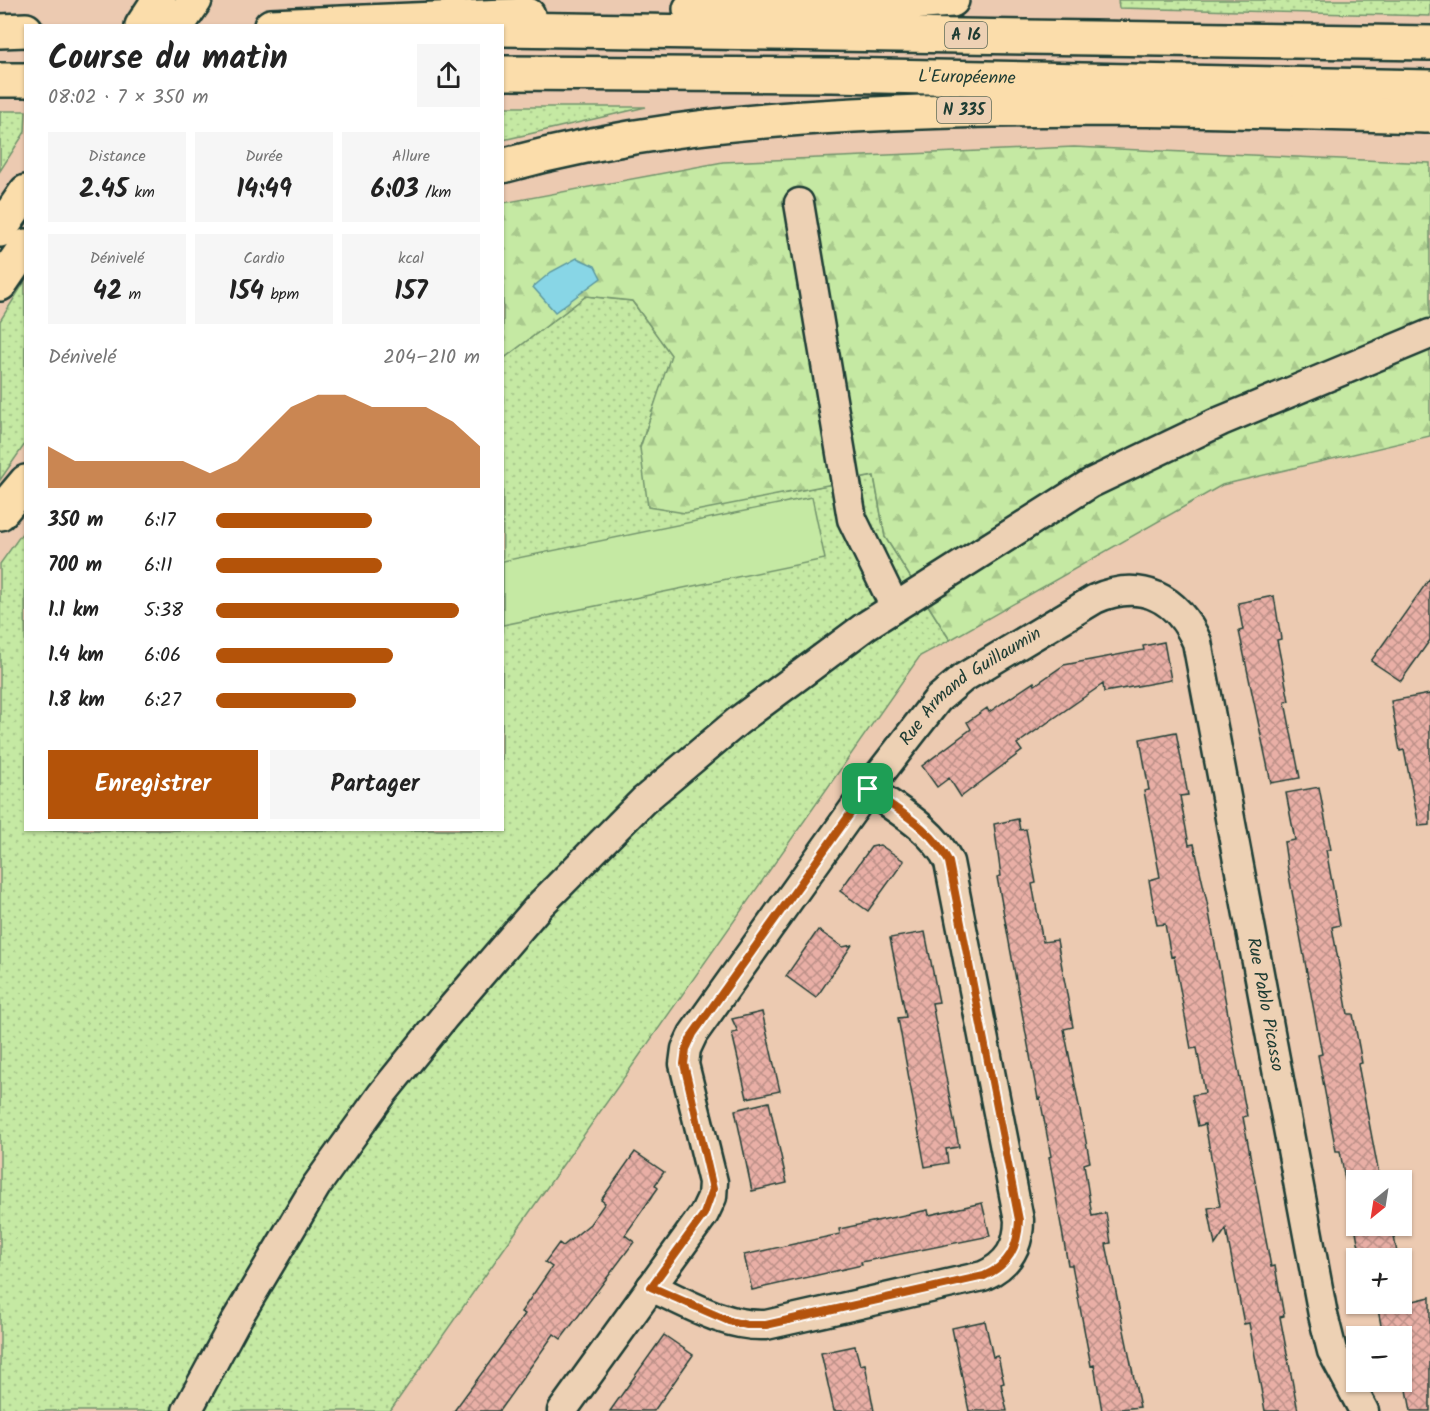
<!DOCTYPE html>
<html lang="fr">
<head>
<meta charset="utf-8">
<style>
	:root { --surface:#fff; --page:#f6f6f6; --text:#222; --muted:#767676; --accent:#b45309 }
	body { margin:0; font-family:Kalam,sans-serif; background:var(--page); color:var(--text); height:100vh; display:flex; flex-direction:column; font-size:22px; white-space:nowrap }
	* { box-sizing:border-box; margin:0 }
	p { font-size:20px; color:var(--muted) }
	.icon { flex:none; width:33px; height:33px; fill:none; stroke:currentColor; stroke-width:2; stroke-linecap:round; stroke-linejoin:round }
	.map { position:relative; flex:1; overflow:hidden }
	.side { position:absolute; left:24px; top:24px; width:480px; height:807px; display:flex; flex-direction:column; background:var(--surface); border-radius:0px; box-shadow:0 2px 4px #0004 }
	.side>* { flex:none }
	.needle { width:39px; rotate:210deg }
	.buttons { position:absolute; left:1346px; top:1170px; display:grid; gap:12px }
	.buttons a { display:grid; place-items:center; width:66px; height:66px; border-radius:0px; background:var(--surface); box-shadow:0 2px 4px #0004; font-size:30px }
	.pin { position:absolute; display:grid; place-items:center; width:51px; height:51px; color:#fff; margin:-26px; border-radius:12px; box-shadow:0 3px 9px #0006 }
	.round { display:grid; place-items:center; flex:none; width:63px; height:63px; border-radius:0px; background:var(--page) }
	.head { display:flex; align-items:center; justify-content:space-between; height:102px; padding:0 24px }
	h1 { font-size:33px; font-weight:800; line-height:45px }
	.figures { display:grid; grid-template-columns:repeat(3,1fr); gap:9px; height:102px; padding:6px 24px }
	.figures div { display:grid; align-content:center; border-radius:0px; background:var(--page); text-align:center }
	.figures b { font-size:26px; font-weight:800 }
	.figures small { font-size:16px; font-weight:400 }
	.figures p { font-size:16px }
	.chart { height:168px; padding:12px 24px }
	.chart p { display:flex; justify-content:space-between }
	.chart svg { width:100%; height:108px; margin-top:6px; fill:var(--accent); opacity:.7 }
	.cta { display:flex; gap:12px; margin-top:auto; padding:12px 24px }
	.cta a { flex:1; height:69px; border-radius:0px; background:var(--accent); color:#fff; font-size:24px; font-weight:800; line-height:69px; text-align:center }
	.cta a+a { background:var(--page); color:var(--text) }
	ul { padding:0 24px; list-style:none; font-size:20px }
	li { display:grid; grid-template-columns:96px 72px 1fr; align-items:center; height:45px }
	li i { height:15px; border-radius:8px; background:var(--accent) }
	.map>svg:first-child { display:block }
	.grass { fill:url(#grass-dots); stroke:#72936c; stroke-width:1.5 }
	.forest { fill:url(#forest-firs); stroke:#72936c; stroke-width:1.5 }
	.pitch { fill:#c5e9a3; stroke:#72936c; stroke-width:1.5 }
	.water { fill:#88d6e6; stroke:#5e999f; stroke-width:1.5 }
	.building { fill:url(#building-cross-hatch); stroke:#1f3d34; stroke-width:1.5 }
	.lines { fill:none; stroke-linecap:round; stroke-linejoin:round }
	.minor-casing { stroke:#1f3d34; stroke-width:33 }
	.highway-casing { stroke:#1f3d34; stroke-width:38 }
	.minor { stroke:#edd1b4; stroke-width:28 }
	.highway { stroke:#fbddab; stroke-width:33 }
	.route-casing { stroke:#fff; stroke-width:12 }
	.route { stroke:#b45309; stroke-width:8 }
	.labels { text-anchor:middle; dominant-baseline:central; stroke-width:6; stroke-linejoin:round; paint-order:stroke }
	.shield { fill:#edd1b4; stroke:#5d695a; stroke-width:1.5 }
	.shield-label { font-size:16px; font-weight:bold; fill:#1f3d34 }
	.street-label { font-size:18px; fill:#1f3d34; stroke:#edd1b4 }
</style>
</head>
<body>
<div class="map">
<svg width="1430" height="1411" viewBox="0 0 1430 1411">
	<defs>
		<pattern id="grass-dots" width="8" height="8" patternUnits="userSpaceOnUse" patternTransform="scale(1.5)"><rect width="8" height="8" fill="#c5e9a3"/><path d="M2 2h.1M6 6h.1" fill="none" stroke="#a9c98d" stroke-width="1.8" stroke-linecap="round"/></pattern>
		<pattern id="forest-firs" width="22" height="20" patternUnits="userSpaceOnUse" patternTransform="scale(1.5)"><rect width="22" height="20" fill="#c5e9a3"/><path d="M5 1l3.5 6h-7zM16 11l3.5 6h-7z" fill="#a9c98d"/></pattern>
		<pattern id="building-cross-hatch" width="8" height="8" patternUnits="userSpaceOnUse" patternTransform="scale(1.5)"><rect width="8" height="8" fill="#e9afa6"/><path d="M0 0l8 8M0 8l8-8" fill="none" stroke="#bc9088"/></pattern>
	</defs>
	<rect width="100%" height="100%" fill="#eccab1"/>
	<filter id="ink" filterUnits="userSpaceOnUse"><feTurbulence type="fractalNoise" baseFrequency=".0167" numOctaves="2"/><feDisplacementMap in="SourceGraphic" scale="12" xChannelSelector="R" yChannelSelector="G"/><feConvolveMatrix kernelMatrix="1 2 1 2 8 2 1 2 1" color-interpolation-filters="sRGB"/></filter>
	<g filter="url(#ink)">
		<path class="grass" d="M1118,0h312v16l-311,-8z
			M502,107h144l-143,33z
			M0,111h26l-1,21 -25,39z
			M25,281v163l-25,36v-159z
			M586,296l46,5 40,54 -32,92 45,65 189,-36 11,61 65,103 -30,16 -530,755h-390v-847l25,-35 1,301h476l1,-471z"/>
		<path class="forest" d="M1074,147l356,16v273l-208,49 -272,155 -65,-103 -11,-61 -189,37 -37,-6 -8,-59 31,-93 -39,-54 -46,-5 -83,63v-156l220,-41z"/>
		<path class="pitch" d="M812,497l13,62 -322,66v-64z"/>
		<path class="water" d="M577,258l18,8 6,12 -46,34 -22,-25 18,-15z"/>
		<path class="building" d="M1430,578v62l-29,41 -30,-20z
			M1274,596l7,43 -4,1 12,61 -4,1 15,76 -29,5 -32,-152 4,-1 -5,-27z
			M1164,642l7,38 -67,12 -1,-8 -86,60 5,7 -61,46 -12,-19 -12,9 -15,-21 49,-37 -4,-7 20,-14 2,4 45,-30 1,3 29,-20 80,-15 -1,-4z
			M1430,694v131l-11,1 -15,-76 -4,1 -9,-50z
			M1176,732l12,63 -8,1 9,49 5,-1 13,58 40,214 -4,1 28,150 4,-1 9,50 -4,1 18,94h-33l-16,-88 -5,1 -18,-95 -11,16 -7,-37 12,-2 -15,-82 -7,2 -6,-31 13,-2 -8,-45 -6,1 -17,-93 -3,1 -6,-33 -8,1 -8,-45 11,-3 -16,-86 5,-1 -9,-51z
			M1319,787l12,63h-5l14,75 -8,2 16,87h5l9,49 -4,1 22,116h-35l-5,-29h-4l-18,-96 4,-1 -34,-184 -4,-28 11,-2 -9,-47z
			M1018,819l2,11 6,-1 10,54 -4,1 11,58 14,-2 16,87 -9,2 26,133 -6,2 8,52 14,-3 5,30 -5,1 34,163 -38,4 -8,-46 -3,1 -19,-101h-4l-19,-108 2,-1 -11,-58 -2,1 -41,-222 4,-1 -7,-52z
			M880,845l24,16 -36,50 -28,-20 31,-44z
			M818,930l25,17 9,-2 -36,53 -30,-22z
			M925,932l14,70 -7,1 27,144 -13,2 2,14 -23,4 -27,-149 8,-1 -16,-79z
			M762,1012l18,79 -33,7 -15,-65 6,-1 -6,-13z
			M769,1102l18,81 -35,8 -17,-81z
			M635,1152l29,20 -9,13 3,3 -33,47 9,7 -73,97 -7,-5 -55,77h-45l71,-97 -4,-2 31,-45 -7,-5 14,-19 4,3 27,-22 15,-21 -4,-3z
			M982,1203l8,33 -129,26 1,3 -110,25 -8,-35 96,-21 -1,-5 89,-19 1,5z
			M1355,1226h37l6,32h-37z
			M1430,1297v114h-19l-6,-32 -4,1v-44h-18l-6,-32h24z
			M985,1321l8,36 5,-1 3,14 3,13 -3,1 6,27h-38l-17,-83z
			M664,1335l29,20 -39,56h-44z
			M855,1346l5,19 5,-1 9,47h-40l-13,-58z"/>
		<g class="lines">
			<g class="minor-casing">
				<g id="minor">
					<path d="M799,203l53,316 43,88"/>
					<path d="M651,1287c36,16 74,40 115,38l217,-49c25,-11 36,-29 36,-56l-70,-358c-16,-33 -52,-52 -81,-73"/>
					<path d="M187,1411l47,-87 82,-138 66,-92 62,-77 96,-112 103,-104 95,-80 129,-96 224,-142 130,-62 209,-87"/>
					<path id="s1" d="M562,1411l142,-197 8,-17 1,-15 -29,-118 2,-15 7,-15 175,-245 70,-90 25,-21 132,-79c46,-20 82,-2 102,43l126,673 9,36 32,60"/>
				</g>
			</g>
			<g class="highway-casing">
				<g id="highway">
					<path d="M690,9l152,-1 110,-8"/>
					<path d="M142,26l17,-26"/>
					<path d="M177,26l18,-26"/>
					<path d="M271,26l257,-11"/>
					<path d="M502,29l928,14"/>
					<path d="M0,31l26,-1"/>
					<path id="s2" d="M502,73l330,2 598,12"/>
					<path d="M0,80h26"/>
					<path d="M502,166c116,-32 232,-45 352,-51 192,-11 384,-4 576,1"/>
					<path d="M0,230l26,-38"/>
					<path d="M0,284l26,-38"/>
					<path d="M0,513l26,-31"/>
				</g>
			</g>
			<use href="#minor" class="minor"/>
			<use href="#highway" class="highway"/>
		</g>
	</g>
	<g class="lines" filter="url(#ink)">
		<g class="route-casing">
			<path id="route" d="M868,789c29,21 65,40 81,73l70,358c-1,27 -10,45 -35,56l-218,49h-19l-18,-4 -78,-34 53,-73 9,-25 -29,-125 2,-15 7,-15z"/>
		</g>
		<use href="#route" class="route"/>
	</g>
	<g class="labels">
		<g class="shield">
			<rect x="945" y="22" width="42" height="26" rx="4.5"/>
			<rect x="937" y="97" width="54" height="26" rx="4.5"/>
		</g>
		<g class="shield-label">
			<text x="966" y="35">A 16</text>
			<text x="964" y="110">N 335</text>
		</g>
		<g class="street-label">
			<text stroke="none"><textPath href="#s2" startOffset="465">L'Européenne</textPath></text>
			<text stroke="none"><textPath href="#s1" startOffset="878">Rue Armand Guillaumin</textPath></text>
			<text stroke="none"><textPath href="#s1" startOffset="1526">Rue Pablo Picasso</textPath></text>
		</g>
	</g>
</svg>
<div class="buttons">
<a><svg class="needle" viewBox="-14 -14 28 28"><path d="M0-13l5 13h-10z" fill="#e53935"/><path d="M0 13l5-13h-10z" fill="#767676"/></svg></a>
<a>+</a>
<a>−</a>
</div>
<div class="pin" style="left:868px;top:789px;background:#1e9e55"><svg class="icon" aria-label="arrive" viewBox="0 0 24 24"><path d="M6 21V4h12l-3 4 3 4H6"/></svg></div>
<section class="side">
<div class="head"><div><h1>Course du matin</h1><p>08:02 · 7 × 350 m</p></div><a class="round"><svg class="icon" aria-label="share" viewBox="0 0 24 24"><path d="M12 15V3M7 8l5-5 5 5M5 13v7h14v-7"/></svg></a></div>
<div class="figures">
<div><p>Distance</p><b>2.45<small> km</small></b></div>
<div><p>Durée</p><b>14:49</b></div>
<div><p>Allure</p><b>6:03<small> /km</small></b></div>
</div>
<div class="figures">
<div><p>Dénivelé</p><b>42<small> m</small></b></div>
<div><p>Cardio</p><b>154<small> bpm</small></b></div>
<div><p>kcal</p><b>157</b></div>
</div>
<div class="chart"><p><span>Dénivelé</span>204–210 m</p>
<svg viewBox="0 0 160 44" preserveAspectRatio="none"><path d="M0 44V27L10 33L20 33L30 33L40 33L50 33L60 38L70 33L80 22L90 11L100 6L110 6L120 11L130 11L140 11L150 17L160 27V44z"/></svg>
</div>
<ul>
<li><b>350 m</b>6:17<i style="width:59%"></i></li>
<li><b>700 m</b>6:11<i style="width:63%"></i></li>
<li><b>1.1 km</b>5:38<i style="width:92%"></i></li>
<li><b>1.4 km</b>6:06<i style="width:67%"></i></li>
<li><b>1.8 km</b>6:27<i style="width:53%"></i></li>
</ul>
<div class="cta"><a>Enregistrer</a><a>Partager</a></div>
</section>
</div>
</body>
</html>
